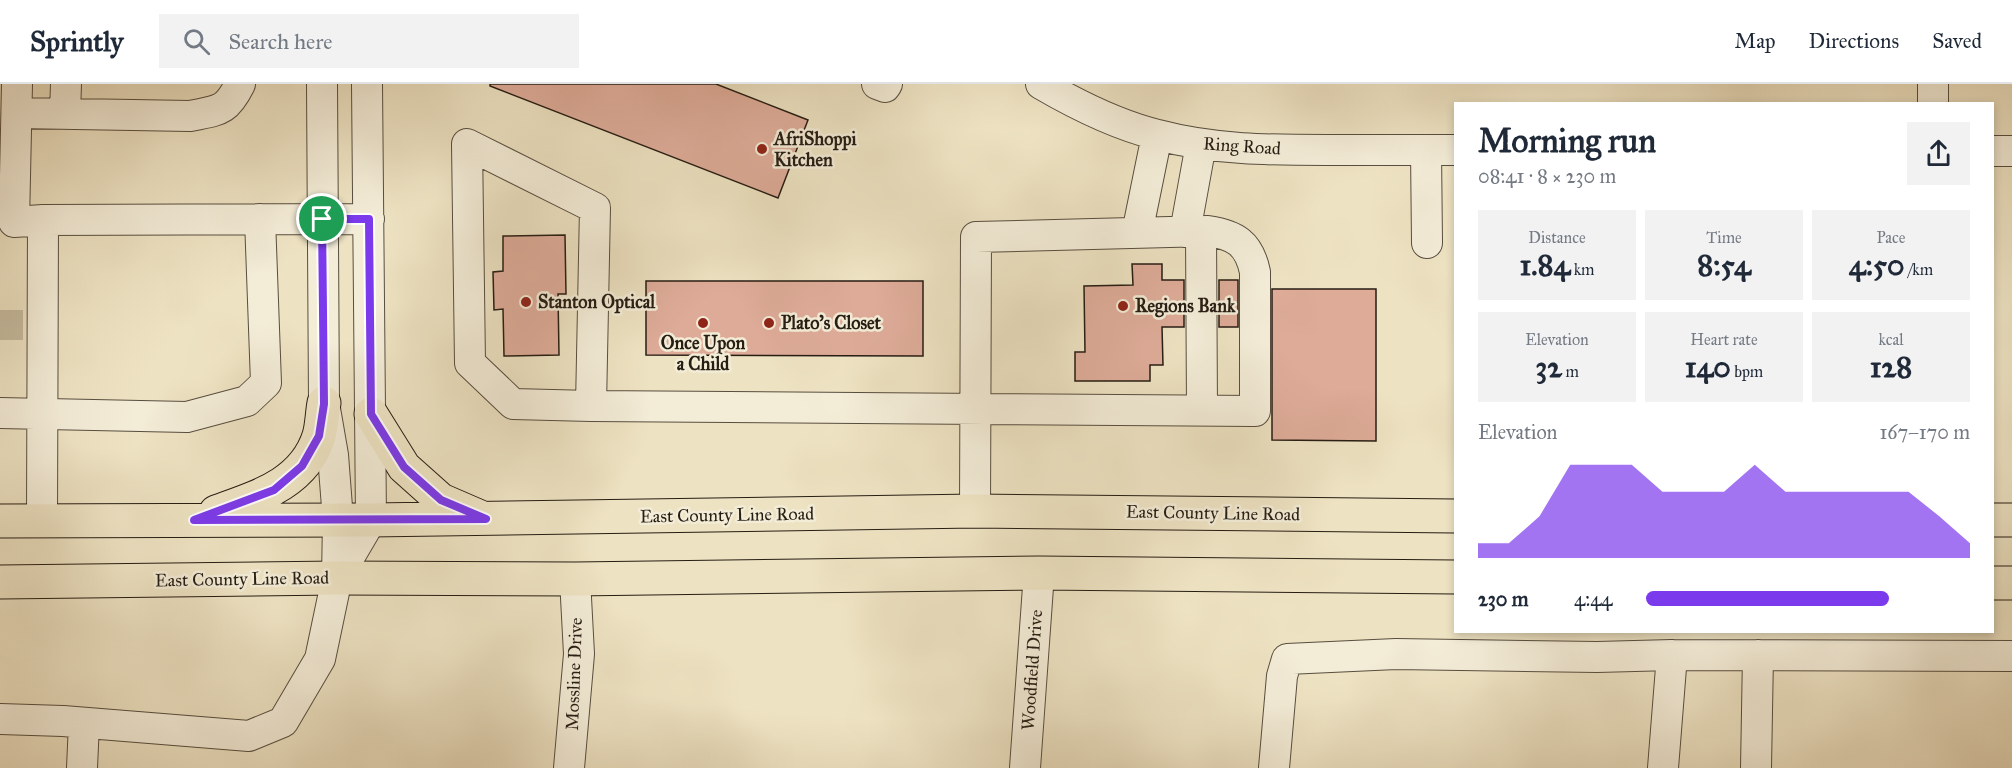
<!DOCTYPE html>
<html lang="en">
<head>
<meta charset="utf-8">
<style>
	:root { --surface:#fff; --page:#f2f2f3; --text:#1f2937; --muted:#747a83; --line:#e0e1e3; --accent:#7c3aed }
	body { margin:0; font-family:"IM FELL Great Primer",serif; background:var(--page); color:var(--text); height:100vh; display:flex; flex-direction:column; font-size:22px; white-space:nowrap }
	* { box-sizing:border-box; margin:0 }
	p { font-size:20px; color:var(--muted) }
	.icon { flex:none; width:33px; height:33px; fill:none; stroke:currentColor; stroke-width:2; stroke-linecap:round; stroke-linejoin:round }
	.map { position:relative; flex:1; overflow:hidden }
	.sheet { position:absolute; left:1454px; top:18px; width:540px; height:531px; display:flex; flex-direction:column; background:var(--surface); border-radius:0px; box-shadow:0 3px 9px #0003 }
	.sheet>* { flex:none }
	.pin { position:absolute; display:grid; place-items:center; width:51px; height:51px; color:#fff; margin:-26px; border:3px solid #fff; border-radius:50%; box-shadow:0 2px 6px #0007 }
	.round { display:grid; place-items:center; flex:none; width:63px; height:63px; border-radius:0px; background:var(--page) }
	.headline { display:flex; align-items:center; justify-content:space-between; height:102px; padding:0 24px }
	h1 { font-size:33px; font-weight:800; line-height:45px }
	.stats { display:grid; grid-template-columns:repeat(3,1fr); gap:9px; height:102px; padding:6px 24px }
	.stats div { display:grid; align-content:center; border-radius:0px; background:var(--page); text-align:center }
	.stats b { font-size:30px; font-weight:800 }
	.stats small { font-size:16px; font-weight:400 }
	.stats p { font-size:16px }
	.chart { height:168px; padding:12px 24px }
	.chart p { display:flex; justify-content:space-between }
	.chart svg { width:100%; height:108px; margin-top:6px; fill:var(--accent); opacity:.7 }
	ul { padding:0 24px; list-style:none; font-size:20px }
	li { display:grid; grid-template-columns:96px 72px 1fr; align-items:center; height:45px }
	li i { height:15px; border-radius:8px; background:var(--accent) }
	header { display:flex; align-items:center; gap:36px; box-sizing:border-box; height:84px; padding:0 30px; background:var(--surface); border-bottom:2px solid var(--line) }
	header strong { font-size:28px }
	nav { display:flex; gap:33px; margin-inline-start:auto; font-size:21px }
	.search { width:420px; height:54px; background:var(--page); display:flex; align-items:center; gap:15px; box-sizing:border-box; padding:0 21px; border-radius:0px; color:var(--muted); font-size:22px }
	.map>svg:first-child { display:block }
	.building { fill:#ddab98; stroke:#261d13; stroke-width:1.5 }
	.lines { fill:none; stroke-linecap:round; stroke-linejoin:round }
	.minor-tunnel { stroke:#c5bb9f; stroke-width:30; stroke-dasharray:30 15; stroke-linecap:butt }
	.minor-casing { stroke:#584e3f; stroke-width:32 }
	.major-casing { stroke:#261d13; stroke-width:35 }
	.minor { stroke:#f3ecd7; stroke-width:30 }
	.major { stroke:#ede2c2; stroke-width:33 }
	.route-casing { stroke:#fff; stroke-width:12 }
	.route { stroke:#7c3aed; stroke-width:8 }
	.poi-dot { fill:#8f2418; stroke:#f3ecd7; stroke-width:2 }
	.labels { text-anchor:middle; dominant-baseline:central; stroke-width:5; stroke-linejoin:round; paint-order:stroke }
	.poi-label { font-size:18px; font-weight:bold; fill:#261d13; stroke:#f3ecd7; text-anchor:start }
	.street-label { font-size:18px; fill:#261d13; stroke:#f3ecd7 }
</style>
</head>
<body>
<header>
<strong>Sprintly</strong>
<div class="search"><svg class="icon" aria-label="search" viewBox="0 0 24 24"><circle cx="10" cy="10" r="6"/><path d="M15 15l6 6"/></svg>Search here</div>
<nav><a>Map</a><a>Directions</a><a>Saved</a></nav>
</header>
<div class="map">
<svg width="2012" height="684" viewBox="0 0 2012 684">
	<rect width="100%" height="100%" fill="#ede2c2"/>
	<filter id="stains"><feTurbulence type="fractalNoise" baseFrequency=".00333" numOctaves="4"/><feColorMatrix values="0 0 0 0 .2 0 0 0 0 .09 0 0 0 0 .02 0 0 0 .5 -.17"/></filter>
	<radialGradient id="worn" r=".72"><stop offset=".6" stop-color="#630" stop-opacity="0"/><stop offset="1" stop-color="#630" stop-opacity=".3"/></radialGradient>
	<path class="building" d="M490,0h226l92,36 -30,78 -288,-112z
		M565,151l1,59h-8l1,61 -55,1 -1,-47 -9,1 -1,-38 10,-1v-35z
		M1132,180h30v16h22v47h-22l1,38h-13v16h-75v-29h10l-1,-66 49,-1z
		M1219,196h19v47h-19z
		M646,197h277v75l-277,-1z
		M1272,205h104v152l-104,-1z"/>
	<g class="lines">
		<path class="minor-tunnel" d="M0,241h23"/>
		<g class="minor-casing">
			<path id="minor" d="M17,0l-3,138 29,-2
				M877,0l8,3 2,-3
				M1041,0c36,21 76,41 117,51 56,15 112,15 169,15 42,0 85,0 128,0
				M1933,20v-20
				M17,29l173,3c29,-6 36,-4 50,-32
				M65,30l1,-30
				M1426,66l1,93
				M1992,67h20
				M1185,148l16,-88
				M1201,148l1,178
				M1137,149l20,-98
				M591,322l-78,-2 -43,-41 -3,-219 128,64 -4,198 664,5v-139c-6,-29 -20,-37 -47,-41l-232,6 -1,274
				M0,329l187,4 60,-16 19,-18 -6,-164
				M42,436l1,-300 326,-1
				M337,494l34,-58 -4,-436
				M0,635l63,2 186,15 34,-14 37,-63 17,-81 1,-58 -5,-65 -9,-52 -2,-319
				M82,684l2,-45
				M569,684l10,-114 -4,-75
				M1025,684l14,-195
				M1274,684l8,-92 5,-17 109,-5 201,3 75,-2 340,1
				M1663,684l9,-113
				M1756,684l2,-113"/>
		</g>
		<g class="major-casing">
			<path id="major" d="M371,330l33,53 37,33 37,16
				M216,428c41,-15 88,-28 103,-76 3,-10 3,-22 5,-33
				M1992,436h20
				M0,437l371,-1 604,-9 480,5
				M0,498l337,-4 238,1 464,-6 416,4
				M1992,499h20"/>
		</g>
		<use href="#minor" class="minor"/>
		<use href="#major" class="major"/>
	</g>
	<g class="lines">
		<g class="route-casing">
			<path id="route" d="M322,135h47l2,195 33,53 37,33 45,19 -292,1 80,-30 28,-24 17,-30 5,-32z"/>
		</g>
		<use href="#route" class="route"/>
	</g>
	<g class="poi-dot">
		<circle cx="762" cy="65" r="6"/>
		<circle cx="526" cy="218" r="6"/>
		<circle cx="1123" cy="222" r="6"/>
		<circle cx="703" cy="239" r="6"/>
		<circle cx="769" cy="239" r="6"/>
	</g>
	<g class="labels">
		<g class="poi-label">
			<text x="774" y="55">AfriShoppi<tspan x="774" dy="21">Kitchen</tspan></text>
			<text x="538" y="218">Stanton Optical</text>
			<text x="1135" y="222">Regions Bank</text>
			<text x="781" y="239">Plato's Closet</text>
			<text x="703" y="259" text-anchor="middle">Once Upon<tspan x="703" dy="21">a Child</tspan></text>
		</g>
		<g class="street-label">
			<text transform="translate(1242 62) rotate(4)">Ring Road</text>
			<text transform="translate(1213 429) rotate(1)">East County Line Road</text>
			<text transform="translate(727 431) rotate(-1)">East County Line Road</text>
			<text transform="translate(242 495) rotate(-1)">East County Line Road</text>
			<text transform="translate(1032 586) rotate(-86)">Woodfield Drive</text>
			<text transform="translate(574 590) rotate(-88)">Mossline Drive</text>
		</g>
	</g>
	<rect width="100%" height="100%" filter="url(#stains)"/>
	<rect width="100%" height="100%" fill="url(#worn)"/>
</svg>
<div class="pin" style="left:322px;top:135px;background:#1e9e55"><svg class="icon" aria-label="arrive" viewBox="0 0 24 24"><path d="M6 21V4h12l-3 4 3 4H6"/></svg></div>
<section class="sheet">
<div class="headline"><div><h1>Morning run</h1><p>08:41 · 8 × 230 m</p></div><a class="round"><svg class="icon" aria-label="share" viewBox="0 0 24 24"><path d="M12 15V3M7 8l5-5 5 5M5 13v7h14v-7"/></svg></a></div>
<div class="stats">
<div><p>Distance</p><b>1.84<small> km</small></b></div>
<div><p>Time</p><b>8:54</b></div>
<div><p>Pace</p><b>4:50<small> /km</small></b></div>
</div>
<div class="stats">
<div><p>Elevation</p><b>32<small> m</small></b></div>
<div><p>Heart rate</p><b>140<small> bpm</small></b></div>
<div><p>kcal</p><b>128</b></div>
</div>
<div class="chart"><p><span>Elevation</span>167–170 m</p>
<svg viewBox="0 0 160 44" preserveAspectRatio="none"><path d="M0 44V38L10 38L20 27L30 6L40 6L50 6L60 17L70 17L80 17L90 6L100 17L110 17L120 17L130 17L140 17L150 27L160 38V44z"/></svg>
</div>
<ul>
<li><b>230 m</b>4:44<i style="width:75%"></i></li>
</ul>
</section>
</div>
</body>
</html>
